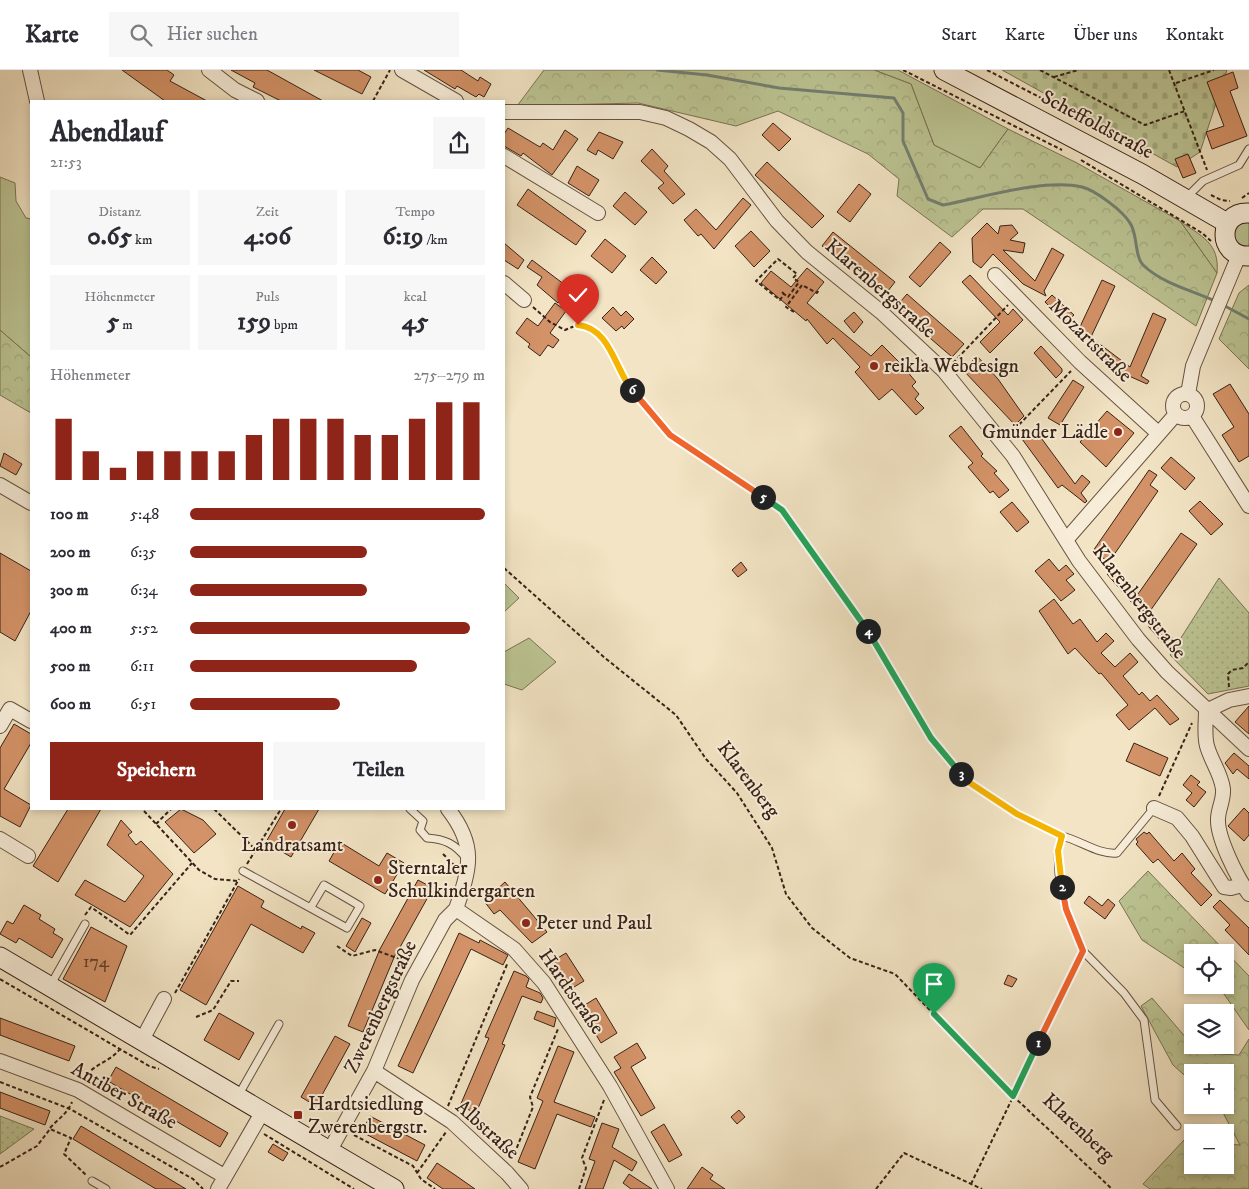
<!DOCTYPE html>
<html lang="de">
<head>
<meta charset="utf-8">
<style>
	:root { --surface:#fff; --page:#f7f7f7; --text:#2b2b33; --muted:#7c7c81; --line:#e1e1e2; --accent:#8f2418 }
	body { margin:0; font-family:"IM FELL DW Pica",serif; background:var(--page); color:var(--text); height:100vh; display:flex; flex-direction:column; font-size:19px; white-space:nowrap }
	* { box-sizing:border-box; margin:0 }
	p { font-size:16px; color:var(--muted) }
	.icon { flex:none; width:28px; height:28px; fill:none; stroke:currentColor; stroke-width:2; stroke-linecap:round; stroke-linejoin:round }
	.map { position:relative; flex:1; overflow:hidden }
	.drawer { position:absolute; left:30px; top:30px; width:475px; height:710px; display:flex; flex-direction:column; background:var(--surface); border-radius:0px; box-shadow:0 2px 8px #0003 }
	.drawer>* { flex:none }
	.controls { position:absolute; left:1184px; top:874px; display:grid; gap:10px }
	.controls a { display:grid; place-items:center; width:50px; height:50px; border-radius:0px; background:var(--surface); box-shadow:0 2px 8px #0003; font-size:25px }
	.pin { position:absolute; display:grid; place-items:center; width:42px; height:42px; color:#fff; margin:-51px -21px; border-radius:50% 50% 50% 0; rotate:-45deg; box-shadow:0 0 5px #0007 }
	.pin .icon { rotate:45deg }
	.km { position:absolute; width:25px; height:25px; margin:-12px; border-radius:50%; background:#222; color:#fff; font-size:14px; line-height:25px; text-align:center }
	.round { display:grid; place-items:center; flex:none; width:52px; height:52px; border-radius:0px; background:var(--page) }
	.head { display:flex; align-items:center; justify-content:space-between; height:85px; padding:0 20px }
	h1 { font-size:28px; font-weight:700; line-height:38px }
	.stats { display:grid; grid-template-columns:repeat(3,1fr); gap:8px; height:85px; padding:5px 20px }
	.stats div { display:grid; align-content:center; border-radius:0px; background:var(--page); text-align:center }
	.stats b { font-size:25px; font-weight:700 }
	.stats small { font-size:14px; font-weight:400 }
	.stats p { font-size:14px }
	.chart { height:140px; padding:10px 20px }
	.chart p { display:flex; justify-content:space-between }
	.chart svg { width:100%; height:90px; margin-top:5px; stroke:var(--accent); stroke-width:6 }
	.primary-button { display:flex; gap:10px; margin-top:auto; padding:10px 20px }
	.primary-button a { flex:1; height:58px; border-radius:0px; background:var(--accent); color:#fff; font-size:20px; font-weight:700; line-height:58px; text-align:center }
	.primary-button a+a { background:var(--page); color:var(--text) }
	ul { padding:0 20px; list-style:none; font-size:16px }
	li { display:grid; grid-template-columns:80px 60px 1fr; align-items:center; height:38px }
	li i { height:12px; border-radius:6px; background:var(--accent) }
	header { display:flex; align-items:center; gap:30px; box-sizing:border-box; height:70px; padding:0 25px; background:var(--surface); border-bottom:1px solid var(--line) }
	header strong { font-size:24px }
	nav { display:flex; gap:28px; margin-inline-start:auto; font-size:18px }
	.search { width:350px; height:45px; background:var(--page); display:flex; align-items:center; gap:12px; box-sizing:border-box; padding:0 18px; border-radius:0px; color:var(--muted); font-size:19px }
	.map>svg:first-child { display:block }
	.grass { fill:#bcc493; stroke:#7a7355 }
	.forest { fill:url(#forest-crowns); stroke:#7a7355 }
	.cemetery { fill:url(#cemetery-stones); stroke:#7a7355 }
	.park { fill:url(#park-dots); stroke:#7a7355 }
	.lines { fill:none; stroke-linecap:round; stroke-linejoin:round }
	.stream { stroke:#748072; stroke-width:3 }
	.building { fill:#d39267; stroke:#382217 }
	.lane-casing { stroke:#665242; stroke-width:9 }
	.street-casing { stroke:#665242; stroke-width:16 }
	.secondary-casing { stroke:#382217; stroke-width:21 }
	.path { stroke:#382217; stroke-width:2; stroke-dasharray:4 2.5; stroke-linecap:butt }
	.lane { stroke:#f7edd9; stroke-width:7 }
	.street { stroke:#f7edd9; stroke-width:14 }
	.secondary { stroke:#f7edd9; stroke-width:19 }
	.split-1-casing { stroke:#fff; stroke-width:10 }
	.split-2-casing { stroke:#fff; stroke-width:10 }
	.split-3-casing { stroke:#fff; stroke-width:10 }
	.split-4-casing { stroke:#fff; stroke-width:10 }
	.split-5-casing { stroke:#fff; stroke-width:10 }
	.split-6-casing { stroke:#fff; stroke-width:10 }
	.split-7-casing { stroke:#fff; stroke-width:10 }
	.split-1 { stroke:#22a559; stroke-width:6 }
	.split-2 { stroke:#f0652b; stroke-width:6 }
	.split-3 { stroke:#f5b400; stroke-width:6 }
	.split-4 { stroke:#22a559; stroke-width:6 }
	.split-5 { stroke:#22a559; stroke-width:6 }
	.split-6 { stroke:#f0652b; stroke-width:6 }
	.split-7 { stroke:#f5b400; stroke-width:6 }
	.poi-dot { fill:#8f2418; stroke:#f7edd9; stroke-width:2 }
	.labels { text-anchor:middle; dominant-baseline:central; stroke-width:4; stroke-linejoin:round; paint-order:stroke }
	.number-label { font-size:18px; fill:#5f3e2b }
	.street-label { font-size:20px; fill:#382217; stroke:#f7edd9 }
	.poi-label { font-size:20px; fill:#382217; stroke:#f7edd9; text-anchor:start }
</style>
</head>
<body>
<header>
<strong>Karte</strong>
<div class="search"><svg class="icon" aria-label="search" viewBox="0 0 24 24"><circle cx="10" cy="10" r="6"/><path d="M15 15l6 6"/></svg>Hier suchen</div>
<nav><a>Start</a><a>Karte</a><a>Über uns</a><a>Kontakt</a></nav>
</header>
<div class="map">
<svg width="1249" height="1119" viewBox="0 0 1249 1119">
	<defs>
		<pattern id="forest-crowns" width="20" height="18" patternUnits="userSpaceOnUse" patternTransform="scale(1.25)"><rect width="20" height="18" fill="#bcc493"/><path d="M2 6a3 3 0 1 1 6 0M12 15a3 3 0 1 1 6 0" fill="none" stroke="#a2a87e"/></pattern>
		<pattern id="cemetery-stones" width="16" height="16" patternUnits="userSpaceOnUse" patternTransform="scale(1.25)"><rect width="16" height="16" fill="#bcc493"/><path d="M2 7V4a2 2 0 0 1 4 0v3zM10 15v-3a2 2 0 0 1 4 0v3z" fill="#a2a87e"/></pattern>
		<pattern id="park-dots" width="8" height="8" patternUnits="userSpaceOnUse" patternTransform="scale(1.25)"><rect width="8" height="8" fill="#bcc493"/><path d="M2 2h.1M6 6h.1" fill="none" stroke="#a2a87e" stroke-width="1.8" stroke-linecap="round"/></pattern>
	</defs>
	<rect width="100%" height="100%" fill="#f2e4c4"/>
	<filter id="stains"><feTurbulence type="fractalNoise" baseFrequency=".004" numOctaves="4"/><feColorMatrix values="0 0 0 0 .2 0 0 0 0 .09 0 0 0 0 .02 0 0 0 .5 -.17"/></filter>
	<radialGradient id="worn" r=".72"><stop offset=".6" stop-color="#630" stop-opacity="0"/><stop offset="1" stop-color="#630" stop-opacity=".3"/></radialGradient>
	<path class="grass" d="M874,0h24l110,59 -28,39 -46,-23 -23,-61z
		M0,107l15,6 1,18 10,17 5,1v138l-31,-27z
		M1180,151c21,15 40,22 37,52z
		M1249,152v26h-2l-13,-7v-12l6,-6z
		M504,513l15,15 -15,14z
		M529,568l27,24 -34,28 -18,-6v-32z"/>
	<path class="forest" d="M544,0h330l37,14 23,61 46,23 28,-39 69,34 103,58 37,52 -21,53 -173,-117h-40l-31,28 -55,-41 2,-17 -31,-25 -90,-43 -42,15 -98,-23 -121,3z
		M1249,215v84l-30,-30 20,-46z
		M0,260l31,27v56l-31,-18z
		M1148,801l101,105v54l-25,-36 -14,-9h15v-33h-33v21l-50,-33 -23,-39z
		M1152,928l47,55 40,2 10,-16v150h-99l-7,-5 41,-44 8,1v24h33v-21l15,1 -21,-40h6v-33h-33v10l-19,-17 -32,-59z"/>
	<path class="cemetery" d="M1002,0h225l-27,82 -23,15z"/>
	<path class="park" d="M1219,508l30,35v73l-41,8 -38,-39z
		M0,1046l34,13 -34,25z"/>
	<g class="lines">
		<path class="stream" d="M657,0l50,5 72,13 115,10 9,15v28l25,58 15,6c39,-7 100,-27 139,-18 13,3 41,24 48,36 8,11 4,34 14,43 20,18 47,24 71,35
			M1223,235l26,14"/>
	</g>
	<path class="building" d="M122,0h45l7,5 -4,6 37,20h-42z
		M231,0h36l56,31h-42l-28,-14 2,-4z
		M314,0h44l13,7 -9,17z
		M424,0h37l17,11 2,-4 11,7 -7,13 -5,-3 -3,3 -19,-11 -2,3z
		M1233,2l5,16 -8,3 17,45 -35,13 -6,-17 18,-6 -17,-44z
		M773,53l18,16 -12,12 -17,-16z
		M508,58l32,19 3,-4 10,7 12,-20 13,9 -26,36 -29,-22 -2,3 -17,-10v-12z
		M599,62l24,10 -10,17 -15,-9 -2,5 -9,-5z
		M652,79l16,17 -4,5 21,23 -12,10 -15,-16 6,-5 -23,-22z
		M1188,84l8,19 -13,5 -8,-19z
		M767,92l57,54 -12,12 -57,-53z
		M577,96l22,14 -10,16 -21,-13z
		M859,114l12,10 -21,28 -13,-10z
		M528,119l58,42 -10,14 -59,-40z
		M625,122l22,20 -12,13 -22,-19z
		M743,128l8,7 -37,44 -13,-15 -3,2 -14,-16 12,-11 20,21z
		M987,153l11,11 2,-8 12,-1 6,8 -8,7 15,3 -2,10 -20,-3 32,31 17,-33 12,7 -20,36 2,5 -23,-12 -30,-30 -12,14 -8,-6 -1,-24z
		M751,161l19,20 -16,16 -19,-21z
		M833,162l62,50 -11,14 -62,-50z
		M605,169l21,17 -14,17 -21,-17z
		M940,172l11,10 -31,35 -11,-10z
		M504,173l20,17 -6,9 -14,-9z
		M652,187l15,15 -11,12 -16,-14z
		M532,190l37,28 -11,15 -21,-18 5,-8 -15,-10z
		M807,198l17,14 -17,21 64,53 11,-11 19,19 15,18 -4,4 7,8 -4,5 9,9 -8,7 -24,-26 -13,11 -24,-28 5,-5 -27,-29 -6,6 -20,-25 -1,2 -45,-38 10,-12 20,16z
		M970,205l38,40 5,-6 10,11 -33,33 -10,-11 20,-20 -38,-40z
		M1102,210l13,6 -24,51 -13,-6z
		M907,224l57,50 -12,13 -57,-49z
		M1052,225l22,20 -8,7 -21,-20z
		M555,233l11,8 -16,22 9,7 -6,8 -5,-3 -8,11 -12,-9 2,-3 -14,-11 11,-15 11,8z
		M613,237l8,9 5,-5 8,8 -10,10 -2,-3 -6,5 -14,-13z
		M854,242l9,10 -9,11 -10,-12z
		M1153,243l13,6 -25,57 8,5 -2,3 -27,-12 -28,-22 5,-8 33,25z
		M1041,276l21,23v3l-6,6 -22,-25z
		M977,286l21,23 26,37 -9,9 -52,-55z
		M1073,310l11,7 -24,38 -12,-7z
		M1230,314l19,30v42l-10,6 -17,-27 12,-8 -21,-33z
		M1107,341l27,22 -28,34 -26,-25z
		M961,356l22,28 -2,2 16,15 -3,2 15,17 -10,8 -6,-7 -3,2 -22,-26 5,-4 -24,-27z
		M1032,361h4l39,53 7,-9 8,7 -9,11 6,8 -2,2 -23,-18 -4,3 -36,-49z
		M4,383l18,11 -6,11 -16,-9z
		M1171,387l24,21 -10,12 -24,-22z
		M1149,400l8,5 -7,10 8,6 -49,71 -16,-11z
		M1200,431l23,23 -12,11 -22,-24z
		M1012,432l17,20 -12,10 -17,-20z
		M1181,463l16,11 -49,70 -15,-10 -26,-30 8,-7 23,27z
		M0,483l31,18v40l-16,30 -15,-9z
		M1049,489l10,12 7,-6 8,9 -8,6 9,10 -14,11 -26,-30z
		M741,492l6,8 -9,7 -6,-7z
		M1054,529l19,25 7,-5 17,23 9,-9 8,8 -13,12 14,14 15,-14 8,9 -15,14 16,19 3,-3 8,9 7,-6 22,24 -9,6 -15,-17 -26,22 -13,-15 12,-10 -27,-32 -2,1 -24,-26 -7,6 -29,-43z
		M1156,549l19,22 -8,7 -19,-22z
		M1249,636v28l-14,-12z
		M14,654l17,10v9l-27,46 27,16 -11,22 -20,-11v-68z
		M1134,673l34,15 -8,18 -34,-15z
		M1234,683l15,13v13l-12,-10 -4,5 -8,-11z
		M1191,705l9,7 -3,3 9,7 -12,15 -8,-7 6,-7 -9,-8z
		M1244,738l5,5v22l-5,6 -16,-15z
		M68,739h33l-43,73 -25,-16z
		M181,739l22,11 13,14 -22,19 -29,-31z
		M285,739h34l-28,48 -25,-15z
		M121,750l11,12 -4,3 8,10 5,-4 32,33 -43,53 -55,-32 10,-15 40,22 19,-26 -37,-31z
		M1144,762l3,2 2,-2 25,29 8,-8 13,16 -4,4 21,22 -11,11 -43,-47 -5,4 -17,-19 2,-2 -2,-3z
		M340,772l39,24 8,-13 17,10 -19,31 -56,-33z
		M418,810l15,8 -34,61 -1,-1 -35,84 -15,-6 32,-77z
		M505,812l42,50 -15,11 -32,-33 -6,4 -10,-13z
		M238,816l26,15 -3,6 40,22 1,-3 13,7 -12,20 -52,-29 -45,81 -26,-15z
		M1089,826l13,10 6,-7 7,6 -10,14 -21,-16z
		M1220,830l29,28v27l-24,-25 5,-5 -17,-18z
		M24,835l17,10 -2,4 16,10 -2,4 10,6 -11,19 -33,-20 -3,5 -16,-9 7,-13 6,3z
		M362,848l9,5 -16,29 -9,-6z
		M91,857l36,19 -22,56 -42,-23z
		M459,863l20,10 1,-3 28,15 -5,10 -32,-16 -58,124 -15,-7z
		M566,883l18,28 -15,9 -18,-28z
		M514,901l12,5 3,3 -3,8 14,6 3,5 -2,5 -19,-7 -20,48 3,1 -29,68 -16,-7 29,-68 -4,-1z
		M1008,905l9,4 -5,8 -8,-3z
		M596,928l21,35 -16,10 -21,-35z
		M537,941l19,7 -2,9 -20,-8z
		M219,943l35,20 -15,27 -35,-20z
		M0,948l75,28 -6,15 -69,-26z
		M335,966l15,8 -34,62 -15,-9z
		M637,973l9,15 -15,9 24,41 -14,8 -27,-44 7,-4 -7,-11z
		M558,976l16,6 -20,50 41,15 -4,10 -34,-13 -22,55 -17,-7 25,-61 -6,-3z
		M116,997l112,66 -8,14 -112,-66z
		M0,1022l50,19 -5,14 -45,-17z
		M739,1040l6,7 -8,7 -6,-7z
		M370,1046l55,29 -8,16 -55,-29z
		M602,1053l17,6 -7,18 25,15 -5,9 -18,-11 -11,29h-18l10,-28 -6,-2z
		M664,1054l18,31 -13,7 -18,-30z
		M81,1056l105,63h-30l-83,-50z
		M273,1074l15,9 -5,8 -15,-9z
		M437,1093l18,12 20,14h-32l-16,-11z
		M702,1097l11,8 -3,4 15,10h-38z
		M629,1104l23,15h-21l-8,-6z"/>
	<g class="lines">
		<g class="lane-casing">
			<path id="lane" d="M1186,128l17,-17 36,-16 10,-16
				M1154,738l-37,45c-17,2 -36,-12 -55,-17l-4,15 1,23 7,35 17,42 41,42 20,27 11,80 22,26
				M410,739l13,12 -3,9 7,8c18,1 28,6 39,20
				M243,801l104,57 13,-22 -36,-21 -13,22
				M50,916l35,-62
				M238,1026l41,-72
				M92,1111l14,8"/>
		</g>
		<g class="street-casing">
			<path id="street" d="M30,0l7,31
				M209,0l26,20 22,11
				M402,0l54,31
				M504,42h136l26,6 23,11 22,13 19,17 47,62 30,31 74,60 63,59 69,85 66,105 59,78 29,33 82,77
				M504,86l94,57
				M995,205l85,87 78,71
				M504,213l20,17
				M1188,324l5,-28 46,-111
				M1173 336a12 12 0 1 1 24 0a12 12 0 1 1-24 0Z
				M1192,346l57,90
				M0,415l31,18
				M1066,470l110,-126
				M1249,626l-20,4 -23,11c0,10 -2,24 1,35 4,15 14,27 16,43 1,11 -5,20 -5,30 -1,19 20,60 31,75
				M0,656l10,-17 21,12
				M1154,738l23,10 15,18 32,51 7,1 11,-3
				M448,739c29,37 22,59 8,100l58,40 30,34 66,103 57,103
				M0,769l28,17
				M142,970l22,-41
				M0,991l78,29 146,86
				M374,1001l78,51 55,51 14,16
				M330,1080l44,-79 38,-91 33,-60 11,-11
				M218,1119l45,-78"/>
		</g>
		<g class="secondary-casing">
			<path id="secondary" d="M944,0l198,104 85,49
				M1249,143c-32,-2 -32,45 0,43
				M0,887l394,232"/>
		</g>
		<path class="path" d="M903,0l159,80
			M987,0l145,75 9,11
			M1040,0l105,55 40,-14
			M1169,0l38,100
			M1054,7l24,-7
			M1176,13l38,-13
			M373,31l17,-31
			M1081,90l121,73 9,8
			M1211,125l10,5 9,1
			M1242,128l7,-5
			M782,222l2,2 -4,6 -24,-19 22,-22 19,15 -4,4 6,4 -11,15 -4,-3
			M533,237l17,15 15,8 12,-5 12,3 19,17 19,39 43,51 112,75 77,104 72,124 36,43 50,33 36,17
			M794,242l-8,-5 16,-22 15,8 2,-3
			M953,293l55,-58
			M1010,364l61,-63
			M504,498l101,90 71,57 30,44 31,34 35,55 14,46 26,34 38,30 45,16 118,122 99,93
			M1229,617l-1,-13 4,-4 11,-2 6,-6
			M1159,726l33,-73
			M214,739l42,41
			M144,741l55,59 16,9 23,2
			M156,754l15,-15
			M443,784l12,12
			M247,794l34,-55
			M85,845l6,-8 39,28 62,-72
			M337,876l15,10 23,-6 33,12
			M0,909l149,87 10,3
			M175,923l64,-114
			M196,947l17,-7 18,-29h8
			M83,1010c9,-16 26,-17 37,-31
			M0,1012l70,27 123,70 10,10
			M448,1036l60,-144
			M50,1058c8,-9 17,-14 22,-26
			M264,1064l90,55
			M354,1065l59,31 8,13 14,10
			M512,1090l21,-53 -3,-10 28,-68
			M0,1097l37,-21 13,-17 21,9 -7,16 23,22
			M417,1103l29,-41
			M971,1114l108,-224
			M579,1119l7,-21 -4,-10 22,-58
			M876,1119l28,-36 78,36"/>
		<use href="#lane" class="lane"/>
		<use href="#street" class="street"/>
		<use href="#secondary" class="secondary"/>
	</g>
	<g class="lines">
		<g class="split-1-casing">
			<path id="split-1" d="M934,944l79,82 25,-53"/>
		</g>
		<g class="split-2-casing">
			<path id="split-2" d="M1038,973l45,-92 -17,-42 -4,-22"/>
		</g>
		<g class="split-3-casing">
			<path id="split-3" d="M961,704l6,7 50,33 45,22 -4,15 4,36"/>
		</g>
		<g class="split-4-casing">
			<path id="split-4" d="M868,561l63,107 30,36"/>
		</g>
		<g class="split-5-casing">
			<path id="split-5" d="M763,427l19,13 86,121"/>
		</g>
		<g class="split-6-casing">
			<path id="split-6" d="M632,320l38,45 93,62"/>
		</g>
		<g class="split-7-casing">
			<path id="split-7" d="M578,255c32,3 37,44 54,65"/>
		</g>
		<use href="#split-1" class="split-1"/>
		<use href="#split-2" class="split-2"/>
		<use href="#split-3" class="split-3"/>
		<use href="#split-4" class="split-4"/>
		<use href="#split-5" class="split-5"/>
		<use href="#split-6" class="split-6"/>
		<use href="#split-7" class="split-7"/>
	</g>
	<g class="poi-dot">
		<circle cx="874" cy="296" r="5"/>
		<circle cx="1118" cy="362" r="5"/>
		<circle cx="292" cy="755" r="5"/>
		<circle cx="378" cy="810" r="5"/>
		<circle cx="526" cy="853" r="5"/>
		<rect x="293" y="1040" width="10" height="10" rx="2.5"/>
	</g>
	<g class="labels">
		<g class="number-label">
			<text x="96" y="892">174</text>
		</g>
		<g class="street-label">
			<text transform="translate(1097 55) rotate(28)">Scheffoldstraße</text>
			<text transform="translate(880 219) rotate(41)">Klarenbergstraße</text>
			<text transform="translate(1090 271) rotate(45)">Mozartstraße</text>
			<text transform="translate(1139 532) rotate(52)">Klarenbergstraße</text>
			<text transform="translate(748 710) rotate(53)">Klarenberg</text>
			<text transform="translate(571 922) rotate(55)">Hardtstraße</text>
			<text transform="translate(381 937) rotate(-65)">Zwerenbergstraße</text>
			<text transform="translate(124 1026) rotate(29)">Antiber Straße</text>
			<text transform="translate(1078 1058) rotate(43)">Klarenberg</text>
			<text transform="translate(487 1060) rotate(42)">Albstraße</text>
		</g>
		<g class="poi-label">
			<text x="884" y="296">reikla Webdesign</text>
			<text x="1108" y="362" text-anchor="end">Gmünder Lädle</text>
			<text x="292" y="775" text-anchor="middle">Landratsamt</text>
			<text x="388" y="798">Sterntaler<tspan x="388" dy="23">Schulkindergarten</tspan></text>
			<text x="536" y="853">Peter und Paul</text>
			<text x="308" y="1034">Hardtsiedlung<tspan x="308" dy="23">Zwerenbergstr.</tspan></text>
		</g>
	</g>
	<rect width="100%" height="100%" filter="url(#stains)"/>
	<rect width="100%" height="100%" fill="url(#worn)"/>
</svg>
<div class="controls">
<a><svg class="icon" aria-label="locate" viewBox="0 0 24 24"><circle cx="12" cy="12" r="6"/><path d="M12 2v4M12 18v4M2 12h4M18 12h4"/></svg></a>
<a><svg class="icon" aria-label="layers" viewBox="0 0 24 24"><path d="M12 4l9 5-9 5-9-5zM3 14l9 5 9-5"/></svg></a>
<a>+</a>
<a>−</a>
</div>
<div class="pin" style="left:934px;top:944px;background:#1e9e55"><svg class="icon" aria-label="arrive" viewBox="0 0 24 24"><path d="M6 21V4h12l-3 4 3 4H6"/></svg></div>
<div class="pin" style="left:578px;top:255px;background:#d93025"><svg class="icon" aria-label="check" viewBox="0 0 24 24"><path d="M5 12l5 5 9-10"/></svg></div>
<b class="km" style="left:1038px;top:973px">1</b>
<b class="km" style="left:1062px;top:817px">2</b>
<b class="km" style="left:961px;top:704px">3</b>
<b class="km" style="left:868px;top:561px">4</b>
<b class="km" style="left:763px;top:427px">5</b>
<b class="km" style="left:632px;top:320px">6</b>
<section class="drawer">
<div class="head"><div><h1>Abendlauf</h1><p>21:53</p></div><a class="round"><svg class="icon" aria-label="share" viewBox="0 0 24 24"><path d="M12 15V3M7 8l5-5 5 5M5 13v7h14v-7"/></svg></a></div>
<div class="stats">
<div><p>Distanz</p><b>0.65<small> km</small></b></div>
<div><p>Zeit</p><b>4:06</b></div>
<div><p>Tempo</p><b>6:19<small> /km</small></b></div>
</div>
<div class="stats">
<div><p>Höhenmeter</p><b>5<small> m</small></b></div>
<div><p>Puls</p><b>159<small> bpm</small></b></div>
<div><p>kcal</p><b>45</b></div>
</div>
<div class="chart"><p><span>Höhenmeter</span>275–279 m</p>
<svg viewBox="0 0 160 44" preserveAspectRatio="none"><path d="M5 44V14M15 44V30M25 44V38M35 44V30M45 44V30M55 44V30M65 44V30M75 44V22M85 44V14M95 44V14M105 44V14M115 44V22M125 44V22M135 44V14M145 44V6M155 44V6"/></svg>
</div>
<ul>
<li><b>100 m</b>5:48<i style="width:100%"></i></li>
<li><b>200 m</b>6:35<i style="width:60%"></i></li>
<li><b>300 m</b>6:34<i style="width:60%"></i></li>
<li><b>400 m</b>5:52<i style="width:95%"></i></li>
<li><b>500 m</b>6:11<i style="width:77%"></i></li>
<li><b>600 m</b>6:51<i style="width:51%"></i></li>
</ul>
<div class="primary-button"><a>Speichern</a><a>Teilen</a></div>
</section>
</div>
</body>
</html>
